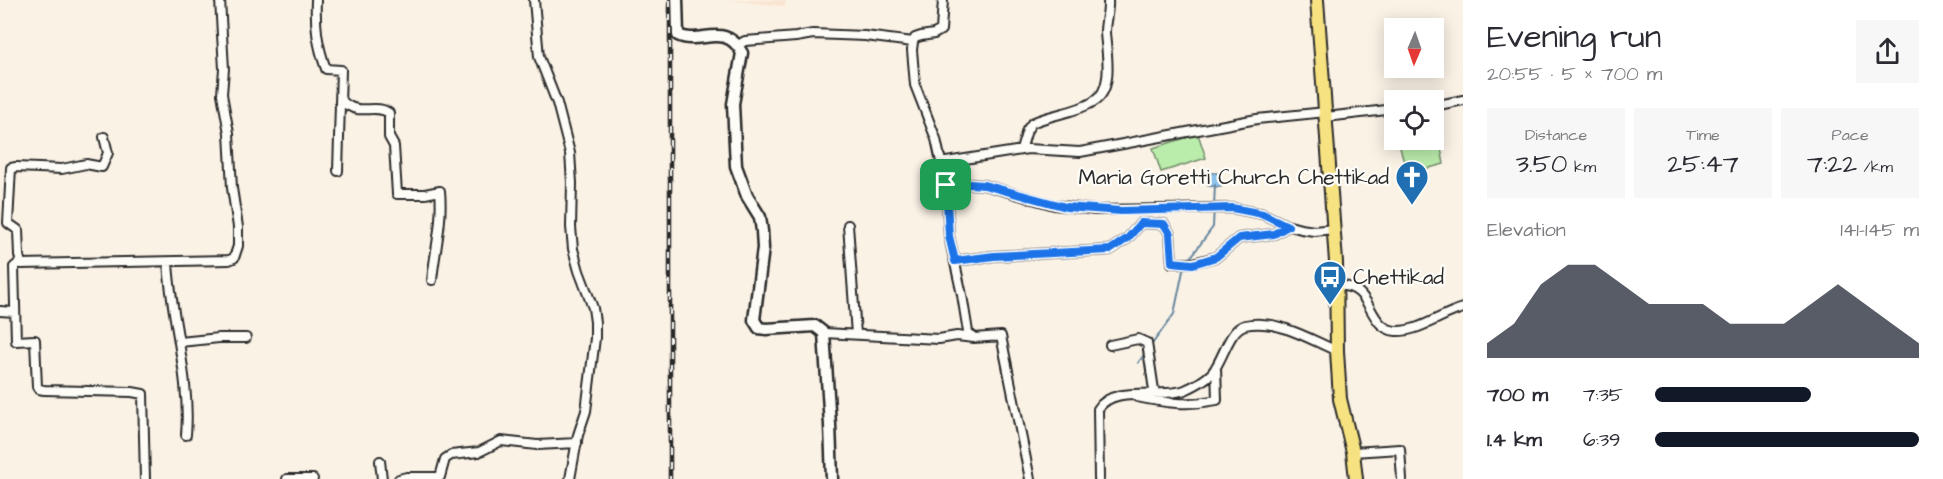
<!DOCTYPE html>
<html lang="en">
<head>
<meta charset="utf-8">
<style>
	:root { --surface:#fff; --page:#f7f7f7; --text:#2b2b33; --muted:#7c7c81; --accent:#111827 }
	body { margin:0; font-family:"Architects Daughter",sans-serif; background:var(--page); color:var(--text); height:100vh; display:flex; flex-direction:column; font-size:22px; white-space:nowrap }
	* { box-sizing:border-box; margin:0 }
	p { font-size:20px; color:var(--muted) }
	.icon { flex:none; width:33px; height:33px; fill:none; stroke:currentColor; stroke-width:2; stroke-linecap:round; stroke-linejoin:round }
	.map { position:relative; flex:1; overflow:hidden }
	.drawer { display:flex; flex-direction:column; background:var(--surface); width:480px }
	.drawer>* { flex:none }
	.needle { width:39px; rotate:182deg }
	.controls { position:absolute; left:1384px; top:18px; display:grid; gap:12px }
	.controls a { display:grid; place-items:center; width:60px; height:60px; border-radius:0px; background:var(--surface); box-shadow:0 3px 15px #0003; font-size:30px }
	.pin { position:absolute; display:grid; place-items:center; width:51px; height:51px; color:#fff; margin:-26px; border-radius:12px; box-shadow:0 3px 9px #0006 }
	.round { display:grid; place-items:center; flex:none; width:63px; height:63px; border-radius:0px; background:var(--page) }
	.summary { display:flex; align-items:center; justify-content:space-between; height:102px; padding:0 24px }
	h1 { font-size:33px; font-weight:600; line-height:45px }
	.figures { display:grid; grid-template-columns:repeat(3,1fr); gap:9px; height:102px; padding:6px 24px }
	.figures div { display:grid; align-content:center; border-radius:0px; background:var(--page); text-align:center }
	.figures b { font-size:26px; font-weight:600 }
	.figures small { font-size:16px; font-weight:400 }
	.figures p { font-size:16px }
	.chart { height:168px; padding:12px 24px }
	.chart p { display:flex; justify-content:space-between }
	.chart svg { width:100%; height:108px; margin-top:6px; fill:var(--accent); opacity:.7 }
	ul { padding:0 24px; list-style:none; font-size:20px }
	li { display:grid; grid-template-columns:96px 72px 1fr; align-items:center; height:45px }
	li i { height:15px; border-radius:8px; background:var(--accent) }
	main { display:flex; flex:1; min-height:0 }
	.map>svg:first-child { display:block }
	.built { fill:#f9e6d2 }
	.green { fill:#baecab; stroke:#728c6b; stroke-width:1.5 }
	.water { fill:#8ec3eb; stroke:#66869e; stroke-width:1.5 }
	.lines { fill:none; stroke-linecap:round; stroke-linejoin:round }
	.stream { stroke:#66869e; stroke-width:2 }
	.street-casing { stroke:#2b2b2b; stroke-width:12 }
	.secondary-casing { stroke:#2b2b2b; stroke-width:15 }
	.primary-casing { stroke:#2b2b2b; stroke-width:16 }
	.street { stroke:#fdfcf7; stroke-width:8 }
	.secondary { stroke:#fdfcf7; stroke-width:10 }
	.primary { stroke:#f6e281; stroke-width:12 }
	.rail-casing { stroke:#2b2b2b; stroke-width:4.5 }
	.rail { stroke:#fdfcf7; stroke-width:2; stroke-dasharray:7; stroke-linecap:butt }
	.route-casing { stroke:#fff; stroke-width:12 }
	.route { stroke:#1a73e8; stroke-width:8 }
	.labels { text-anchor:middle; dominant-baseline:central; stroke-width:4.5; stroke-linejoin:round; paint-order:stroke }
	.poi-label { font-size:21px; fill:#2b2b2b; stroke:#fdfcf7; text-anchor:end }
</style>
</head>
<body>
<main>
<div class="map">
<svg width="1463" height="479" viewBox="0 0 1463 479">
	<rect width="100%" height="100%" fill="#fbf2e6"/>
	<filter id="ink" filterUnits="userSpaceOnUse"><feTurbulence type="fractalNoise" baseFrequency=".0167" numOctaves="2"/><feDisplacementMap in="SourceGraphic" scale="12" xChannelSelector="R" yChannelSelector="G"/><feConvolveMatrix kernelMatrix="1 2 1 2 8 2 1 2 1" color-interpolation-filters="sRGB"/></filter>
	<g filter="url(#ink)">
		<path class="built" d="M731,0h55l-1,7z"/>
		<path class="green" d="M1434,118h1l9,46 -37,10 -9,-34h36z
			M1198,134l8,24 -45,14 -8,-24z"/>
		<path class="water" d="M1206,173h13l2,14 -13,-1z"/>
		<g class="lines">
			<path class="stream" d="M1188,261l25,-34 2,-42
				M1150,347l24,-33 10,-48
				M1138,363l8,-11"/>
			<g class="street-casing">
				<path id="street" d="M316,0c-1,26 1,44 10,69l15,1 -3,101
					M534,0l5,57 18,46 13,50 2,30 -1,44 2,22 6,22 14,37 2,14v16l-9,73 -8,24 -8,44
					M943,0l-2,30 -7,4 -13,2 -6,2 -2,4 -1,8 3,35 21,54 10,46 3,51 13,59 6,37 6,6 27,-2 29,143
					M738,45l7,-4 51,-4 17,-3 52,2 48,6
					M341,99c2,3 5,6 8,7 12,8 28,-2 40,7v24l5,9 3,48h28l15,-3c3,30 -5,59 -8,89
					M1434,106l29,-6
					M1326,117l69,-8
					M104,137l4,16 -6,14 -16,-3 -24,5 -46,-2 -5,1 -3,55 10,7 1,25 2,9 208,-4 5,-2 4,-12v-19l-6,-39 -3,-55 -7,-39 2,-25 -4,-69
					M1021,150l6,-20 5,-7c19,-9 43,-10 61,-21 22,-12 13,-50 12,-70 0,-11 4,-21 3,-32
					M940,163l88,-14 52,3 177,-33 69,-7
					M946,185l23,-1 15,1 70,20 41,5 137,-2 31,6 23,11 15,4 13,2 20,-2
					M848,225l8,109
					M955,261l39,-5 116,-6 18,-12 13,-15 23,1 6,10 2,29h21l23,-6 23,-19 35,-4 14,-8
					M20,262l-6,5 2,74 19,-1 2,47 2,2 5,1 88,2 11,2 2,85
					M168,262c3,57 23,116 18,173
					M1336,286c39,-3 29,42 60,45 23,1 45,-17 67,-23
					M0,311l14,1
					M824,333l115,6 18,-3 17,2
					M180,342l39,-4h27
					M1110,345l28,-6 9,4 8,54
					M1137,397c28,6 52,9 80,3l-1,-33
					M1353,452l47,-3 2,30
					M380,461l2,18
					M287,479h26
					M399,479l8,-2h33l5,-18 6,-4 28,-3 22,-11 36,4 40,-2
					M1099,479l-1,-70c15,-25 63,-10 87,-19 9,-4 20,-10 27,-17 11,-13 17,-44 33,-48 31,-7 64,14 92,26"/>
			</g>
			<g class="secondary-casing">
				<path id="secondary" d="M677,0l1,35c21,11 48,-14 64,18l-9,51 3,62 11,30 13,21 2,14 1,17 -9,72 5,8 7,1 49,-3 9,7 6,92 2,54"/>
			</g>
			<g class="primary-casing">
				<path id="primary" d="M1317,0l19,262 1,89 3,48 13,53 3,27"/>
			</g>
			<use href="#street" class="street"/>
			<use href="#secondary" class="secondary"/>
			<use href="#primary" class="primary"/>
			<g class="rail-casing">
				<path id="rail" d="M670,0v479"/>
			</g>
			<use href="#rail" class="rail"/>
		</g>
	</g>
	<g class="lines" filter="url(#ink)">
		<g class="route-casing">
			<path id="route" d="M969,184l15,1 82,22 55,4 111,-3 31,6 25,12 -14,8 -35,4 -23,19 -23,7 -21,-2 -2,-28 -6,-10 -23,-1 -13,15 -18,12 -116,6 -39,5 -6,-25 -3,-51z"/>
		</g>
		<use href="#route" class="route"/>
	</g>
	<defs>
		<g id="church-pin" transform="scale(1.725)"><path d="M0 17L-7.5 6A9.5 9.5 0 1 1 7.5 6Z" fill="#1f6fb2" stroke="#fdfcf7"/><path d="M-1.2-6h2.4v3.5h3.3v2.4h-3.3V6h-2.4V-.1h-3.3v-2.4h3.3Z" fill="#fff"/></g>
		<g id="bus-pin" transform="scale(1.725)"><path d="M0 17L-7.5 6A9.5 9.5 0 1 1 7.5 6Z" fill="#1f6fb2" stroke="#fdfcf7"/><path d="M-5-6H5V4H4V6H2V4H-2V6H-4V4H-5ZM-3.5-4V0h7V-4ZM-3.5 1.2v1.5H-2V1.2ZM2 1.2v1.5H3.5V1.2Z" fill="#fff"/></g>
	</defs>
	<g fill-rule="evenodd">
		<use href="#church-pin" x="1412" y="177"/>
		<use href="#bus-pin" x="1330" y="277"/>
	</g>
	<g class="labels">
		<g class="poi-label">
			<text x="1389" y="177">Maria Goretti Church Chettikad</text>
			<text x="1353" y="277" text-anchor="start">Chettikad</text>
		</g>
	</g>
</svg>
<div class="controls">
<a><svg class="needle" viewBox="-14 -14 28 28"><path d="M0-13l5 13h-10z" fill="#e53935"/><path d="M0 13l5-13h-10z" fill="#7c7c81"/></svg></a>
<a><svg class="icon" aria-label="locate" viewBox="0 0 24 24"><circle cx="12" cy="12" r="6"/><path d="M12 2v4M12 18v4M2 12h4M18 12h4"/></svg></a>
</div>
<div class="pin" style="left:946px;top:185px;background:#1e9e55"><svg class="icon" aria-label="arrive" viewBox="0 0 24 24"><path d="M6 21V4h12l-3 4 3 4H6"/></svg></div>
</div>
<section class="drawer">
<div class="summary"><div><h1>Evening run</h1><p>20:55 · 5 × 700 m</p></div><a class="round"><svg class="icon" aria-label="share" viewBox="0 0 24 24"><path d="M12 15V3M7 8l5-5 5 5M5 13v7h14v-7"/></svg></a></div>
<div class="figures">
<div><p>Distance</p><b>3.50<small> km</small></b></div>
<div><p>Time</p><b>25:47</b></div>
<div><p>Pace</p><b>7:22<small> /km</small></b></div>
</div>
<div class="chart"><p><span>Elevation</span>141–145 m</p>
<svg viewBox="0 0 160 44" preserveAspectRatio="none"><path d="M0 44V38L10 30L20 14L30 6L40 6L50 14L60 22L70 22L80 22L90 30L100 30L110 30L120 22L130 14L140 22L150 30L160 38V44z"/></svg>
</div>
<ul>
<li><b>700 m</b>7:35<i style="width:59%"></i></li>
<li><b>1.4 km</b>6:39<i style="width:100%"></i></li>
</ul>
</section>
</main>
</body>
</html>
